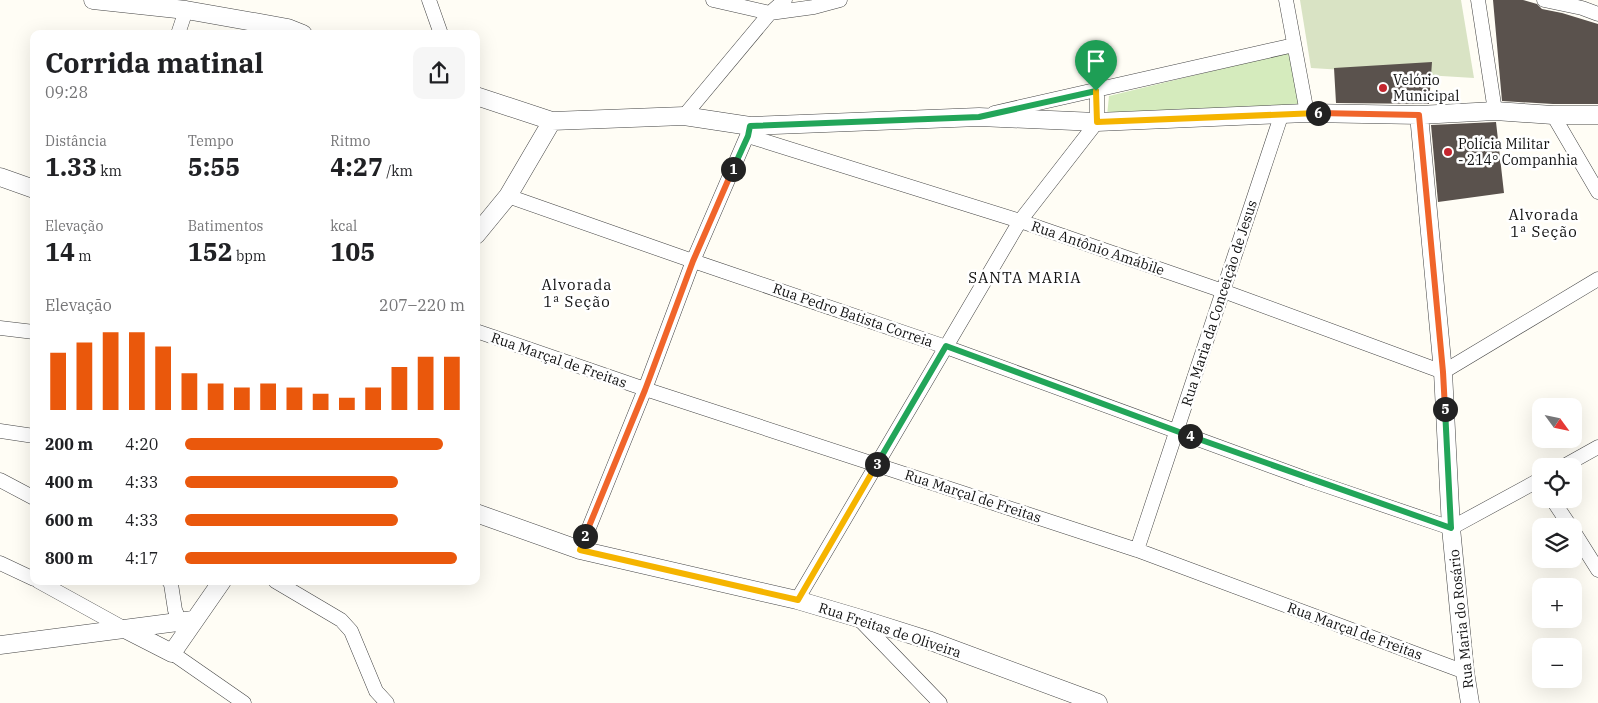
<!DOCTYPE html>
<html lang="pt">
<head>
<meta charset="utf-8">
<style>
	:root { --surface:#fff; --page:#f6f6f6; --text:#202124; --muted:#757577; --accent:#ea580c }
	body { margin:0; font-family:"IBM Plex Serif",serif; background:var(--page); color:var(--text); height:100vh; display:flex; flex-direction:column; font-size:19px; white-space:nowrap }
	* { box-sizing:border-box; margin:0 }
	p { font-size:16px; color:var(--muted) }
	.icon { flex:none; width:28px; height:28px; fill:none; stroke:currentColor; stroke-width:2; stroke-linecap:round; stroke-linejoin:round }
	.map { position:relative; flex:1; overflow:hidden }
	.sheet { position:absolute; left:30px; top:30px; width:450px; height:555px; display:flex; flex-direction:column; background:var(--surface); border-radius:10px; box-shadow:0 5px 20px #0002 }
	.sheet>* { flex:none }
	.needle { width:32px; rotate:123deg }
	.buttons { position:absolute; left:1532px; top:398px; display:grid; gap:10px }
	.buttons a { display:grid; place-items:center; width:50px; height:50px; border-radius:10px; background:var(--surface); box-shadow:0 5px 20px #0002; font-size:25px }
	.pin { position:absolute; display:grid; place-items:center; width:42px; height:42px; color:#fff; margin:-51px -21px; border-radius:50% 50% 50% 0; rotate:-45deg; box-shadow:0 0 5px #0007 }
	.pin .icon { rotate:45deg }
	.km { position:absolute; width:25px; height:25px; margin:-12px; border-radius:50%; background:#222; color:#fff; font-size:14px; line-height:25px; text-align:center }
	.round { display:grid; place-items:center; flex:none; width:52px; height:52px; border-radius:10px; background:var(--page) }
	.overview { display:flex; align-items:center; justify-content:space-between; height:85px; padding:0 15px }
	h1 { font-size:28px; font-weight:700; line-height:38px }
	.figures { display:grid; grid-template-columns:repeat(3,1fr); gap:8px; height:85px; padding:5px 15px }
	.figures div { display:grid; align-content:center }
	.figures b { font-size:25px; font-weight:700 }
	.figures small { font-size:14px; font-weight:400 }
	.figures p { font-size:14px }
	.chart { height:140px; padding:10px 15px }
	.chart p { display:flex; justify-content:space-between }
	.chart svg { width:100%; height:90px; margin-top:5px; stroke:var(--accent); stroke-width:6 }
	ul { padding:0 15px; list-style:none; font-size:16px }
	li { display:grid; grid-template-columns:80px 60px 1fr; align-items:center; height:38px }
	li i { height:12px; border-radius:6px; background:var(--accent) }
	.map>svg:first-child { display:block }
	.green { fill:#d5ebbd }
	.cemetery { fill:#d9e3c4 }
	.building { fill:#5a524d }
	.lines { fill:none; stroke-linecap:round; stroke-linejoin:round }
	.minor-casing { stroke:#444; stroke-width:15 }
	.tertiary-casing { stroke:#444; stroke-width:19 }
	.minor { stroke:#fff; stroke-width:14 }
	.tertiary { stroke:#fff; stroke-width:18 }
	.split-1-casing { stroke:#fff; stroke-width:10 }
	.split-2-casing { stroke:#fff; stroke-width:10 }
	.split-3-casing { stroke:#fff; stroke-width:10 }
	.split-4-casing { stroke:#fff; stroke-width:10 }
	.split-5-casing { stroke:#fff; stroke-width:10 }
	.split-6-casing { stroke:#fff; stroke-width:10 }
	.split-7-casing { stroke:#fff; stroke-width:10 }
	.split-1 { stroke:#22a559; stroke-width:6 }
	.split-2 { stroke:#f0652b; stroke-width:6 }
	.split-3 { stroke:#f5b400; stroke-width:6 }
	.split-4 { stroke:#22a559; stroke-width:6 }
	.split-5 { stroke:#22a559; stroke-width:6 }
	.split-6 { stroke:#f0652b; stroke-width:6 }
	.split-7 { stroke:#f5b400; stroke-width:6 }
	.poi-dot { fill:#c4262e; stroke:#fff; stroke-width:2 }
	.labels { text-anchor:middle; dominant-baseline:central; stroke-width:5; stroke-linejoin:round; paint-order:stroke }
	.poi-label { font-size:14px; fill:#111; stroke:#fff; text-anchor:start }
	.street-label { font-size:14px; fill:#111; stroke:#fff }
	.neighbourhood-label { font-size:15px; letter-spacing:1px; fill:#111; stroke:#fff }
</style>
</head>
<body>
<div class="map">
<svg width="1598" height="703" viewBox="0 0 1598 703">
	<rect width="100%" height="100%" fill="#fffdf5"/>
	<path class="green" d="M1291,52l10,56 -194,8 2,-20z"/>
	<path class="cemetery" d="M1300,0h161l13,78 -163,-10z"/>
	<path class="building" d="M1493,0h30l14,4 5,5 20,4 36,11v80h-45l-51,-3z
		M1432,62l-3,42 -93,-1 -2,-35z
		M1496,122l8,71 -66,9 -7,-77z"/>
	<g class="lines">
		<g class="minor-casing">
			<path id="minor" d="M429,0l12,34
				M713,0l57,13 44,-6 26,-7
				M1286,0l21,113
				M1478,0l17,111
				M1544,0l38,8 16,6
				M178,34l8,-24
				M994,113l300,-68
				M1553,115l45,77
				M684,116l86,-103 15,-13
				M748,136l272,85 203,70 220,81 155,-93
				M508,196l185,65 253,86 361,132 144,49 90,-49
				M0,328l34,4
				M476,331l169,58 492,161 328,122
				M0,431l34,5
				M1564,466l34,-19
				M0,480l34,18
				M1552,499l18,27
				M1574,532l24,38
				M580,550l65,-161 48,-128 57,-132
				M1137,550l145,-437
				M0,563l34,16
				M38,581l87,48
				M169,581l2,3 4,26 5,12
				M275,581l66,39 10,11 25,60 11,12
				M797,600l223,-379 77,-99v-31
				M858,618l82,85
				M172,653l72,50"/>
		</g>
		<g class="tertiary-casing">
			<path id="tertiary" d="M93,0l93,10 102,18 15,6
				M476,96l76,25 132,-5 66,10 229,-9 118,5 210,-9 112,2 76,-4 58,4h45
				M1419,115l24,257 8,156 14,144 5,31
				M0,177l34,12
				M476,235l32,-39 44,-75
				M476,513l104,37 217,50 61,18 70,22 170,63
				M125,629l47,24 50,-72
				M0,645l193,-25"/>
		</g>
		<use href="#minor" class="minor"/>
		<use href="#tertiary" class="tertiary"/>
	</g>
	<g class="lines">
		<g class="split-1-casing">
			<path id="split-1" d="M733,169l15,-33 2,-10 229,-9 117,-26"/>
		</g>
		<g class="split-2-casing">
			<path id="split-2" d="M585,536l60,-146 48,-129 40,-92"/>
		</g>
		<g class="split-3-casing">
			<path id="split-3" d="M585,536l-5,14 218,50 79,-136"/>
		</g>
		<g class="split-4-casing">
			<path id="split-4" d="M877,464l69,-118 244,90"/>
		</g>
		<g class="split-5-casing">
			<path id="split-5" d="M1190,436l261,92 -6,-119"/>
		</g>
		<g class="split-6-casing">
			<path id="split-6" d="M1318,113l101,2 24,257 2,37"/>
		</g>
		<g class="split-7-casing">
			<path id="split-7" d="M1096,91l1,31 221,-9"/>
		</g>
		<use href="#split-1" class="split-1"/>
		<use href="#split-2" class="split-2"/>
		<use href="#split-3" class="split-3"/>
		<use href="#split-4" class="split-4"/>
		<use href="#split-5" class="split-5"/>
		<use href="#split-6" class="split-6"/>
		<use href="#split-7" class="split-7"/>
	</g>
	<g class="poi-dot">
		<circle cx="1383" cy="88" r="5"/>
		<circle cx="1448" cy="152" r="5"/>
	</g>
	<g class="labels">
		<g class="poi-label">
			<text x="1393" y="80">Velório<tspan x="1393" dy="16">Municipal</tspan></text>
			<text x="1458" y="144">Polícia Militar<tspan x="1458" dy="16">- 214° Companhia</tspan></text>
		</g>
		<g class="street-label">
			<text transform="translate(1098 248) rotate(19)">Rua Antônio Amábile</text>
			<text transform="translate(1219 303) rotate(-72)">Rua Maria da Conceição de Jesus</text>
			<text transform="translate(853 315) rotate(19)">Rua Pedro Batista Correia</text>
			<text transform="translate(559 360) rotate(19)">Rua Marçal de Freitas</text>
			<text transform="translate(973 496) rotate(18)">Rua Marçal de Freitas</text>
			<text transform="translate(1461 619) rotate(-96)">Rua Maria do Rosário</text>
			<text transform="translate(890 630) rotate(18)">Rua Freitas de Oliveira</text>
			<text transform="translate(1355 631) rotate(20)">Rua Marçal de Freitas</text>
		</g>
		<g class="neighbourhood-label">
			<text x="1544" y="214">Alvorada<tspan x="1544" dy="17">1ª Seção</tspan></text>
			<text x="1025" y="277">SANTA MARIA</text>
			<text x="577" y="284">Alvorada<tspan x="577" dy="17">1ª Seção</tspan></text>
		</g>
	</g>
</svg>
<div class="buttons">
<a><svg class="needle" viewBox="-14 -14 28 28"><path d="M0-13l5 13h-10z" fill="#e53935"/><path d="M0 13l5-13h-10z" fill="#757577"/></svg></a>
<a><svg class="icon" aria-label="locate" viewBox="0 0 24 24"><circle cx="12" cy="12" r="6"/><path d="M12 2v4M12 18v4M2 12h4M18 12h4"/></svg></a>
<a><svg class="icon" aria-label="layers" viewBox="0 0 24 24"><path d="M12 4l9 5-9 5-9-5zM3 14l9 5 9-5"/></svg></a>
<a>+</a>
<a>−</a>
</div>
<div class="pin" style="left:1096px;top:91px;background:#1e9e55"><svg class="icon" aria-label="arrive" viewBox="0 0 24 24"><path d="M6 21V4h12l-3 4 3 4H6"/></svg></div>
<b class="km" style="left:733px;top:169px">1</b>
<b class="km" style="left:585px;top:536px">2</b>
<b class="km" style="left:877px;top:464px">3</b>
<b class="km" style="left:1190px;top:436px">4</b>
<b class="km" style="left:1445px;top:409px">5</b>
<b class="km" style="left:1318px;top:113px">6</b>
<section class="sheet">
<div class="overview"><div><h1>Corrida matinal</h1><p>09:28</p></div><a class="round"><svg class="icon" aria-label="share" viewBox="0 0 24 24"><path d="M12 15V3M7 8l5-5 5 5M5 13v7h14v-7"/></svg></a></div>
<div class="figures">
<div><p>Distância</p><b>1.33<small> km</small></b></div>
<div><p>Tempo</p><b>5:55</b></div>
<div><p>Ritmo</p><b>4:27<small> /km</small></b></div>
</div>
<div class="figures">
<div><p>Elevação</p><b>14<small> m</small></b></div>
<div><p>Batimentos</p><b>152<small> bpm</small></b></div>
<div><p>kcal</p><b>105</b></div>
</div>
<div class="chart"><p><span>Elevação</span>207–220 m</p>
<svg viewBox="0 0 160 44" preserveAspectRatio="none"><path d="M5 44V16M15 44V11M25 44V6M35 44V6M45 44V13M55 44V26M65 44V31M75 44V33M85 44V31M95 44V33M105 44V36M115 44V38M125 44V33M135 44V23M145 44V18M155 44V18"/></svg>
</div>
<ul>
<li><b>200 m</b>4:20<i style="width:92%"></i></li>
<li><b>400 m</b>4:33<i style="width:76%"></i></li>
<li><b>600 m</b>4:33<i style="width:76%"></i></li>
<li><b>800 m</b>4:17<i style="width:97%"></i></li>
</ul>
</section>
</div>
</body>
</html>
